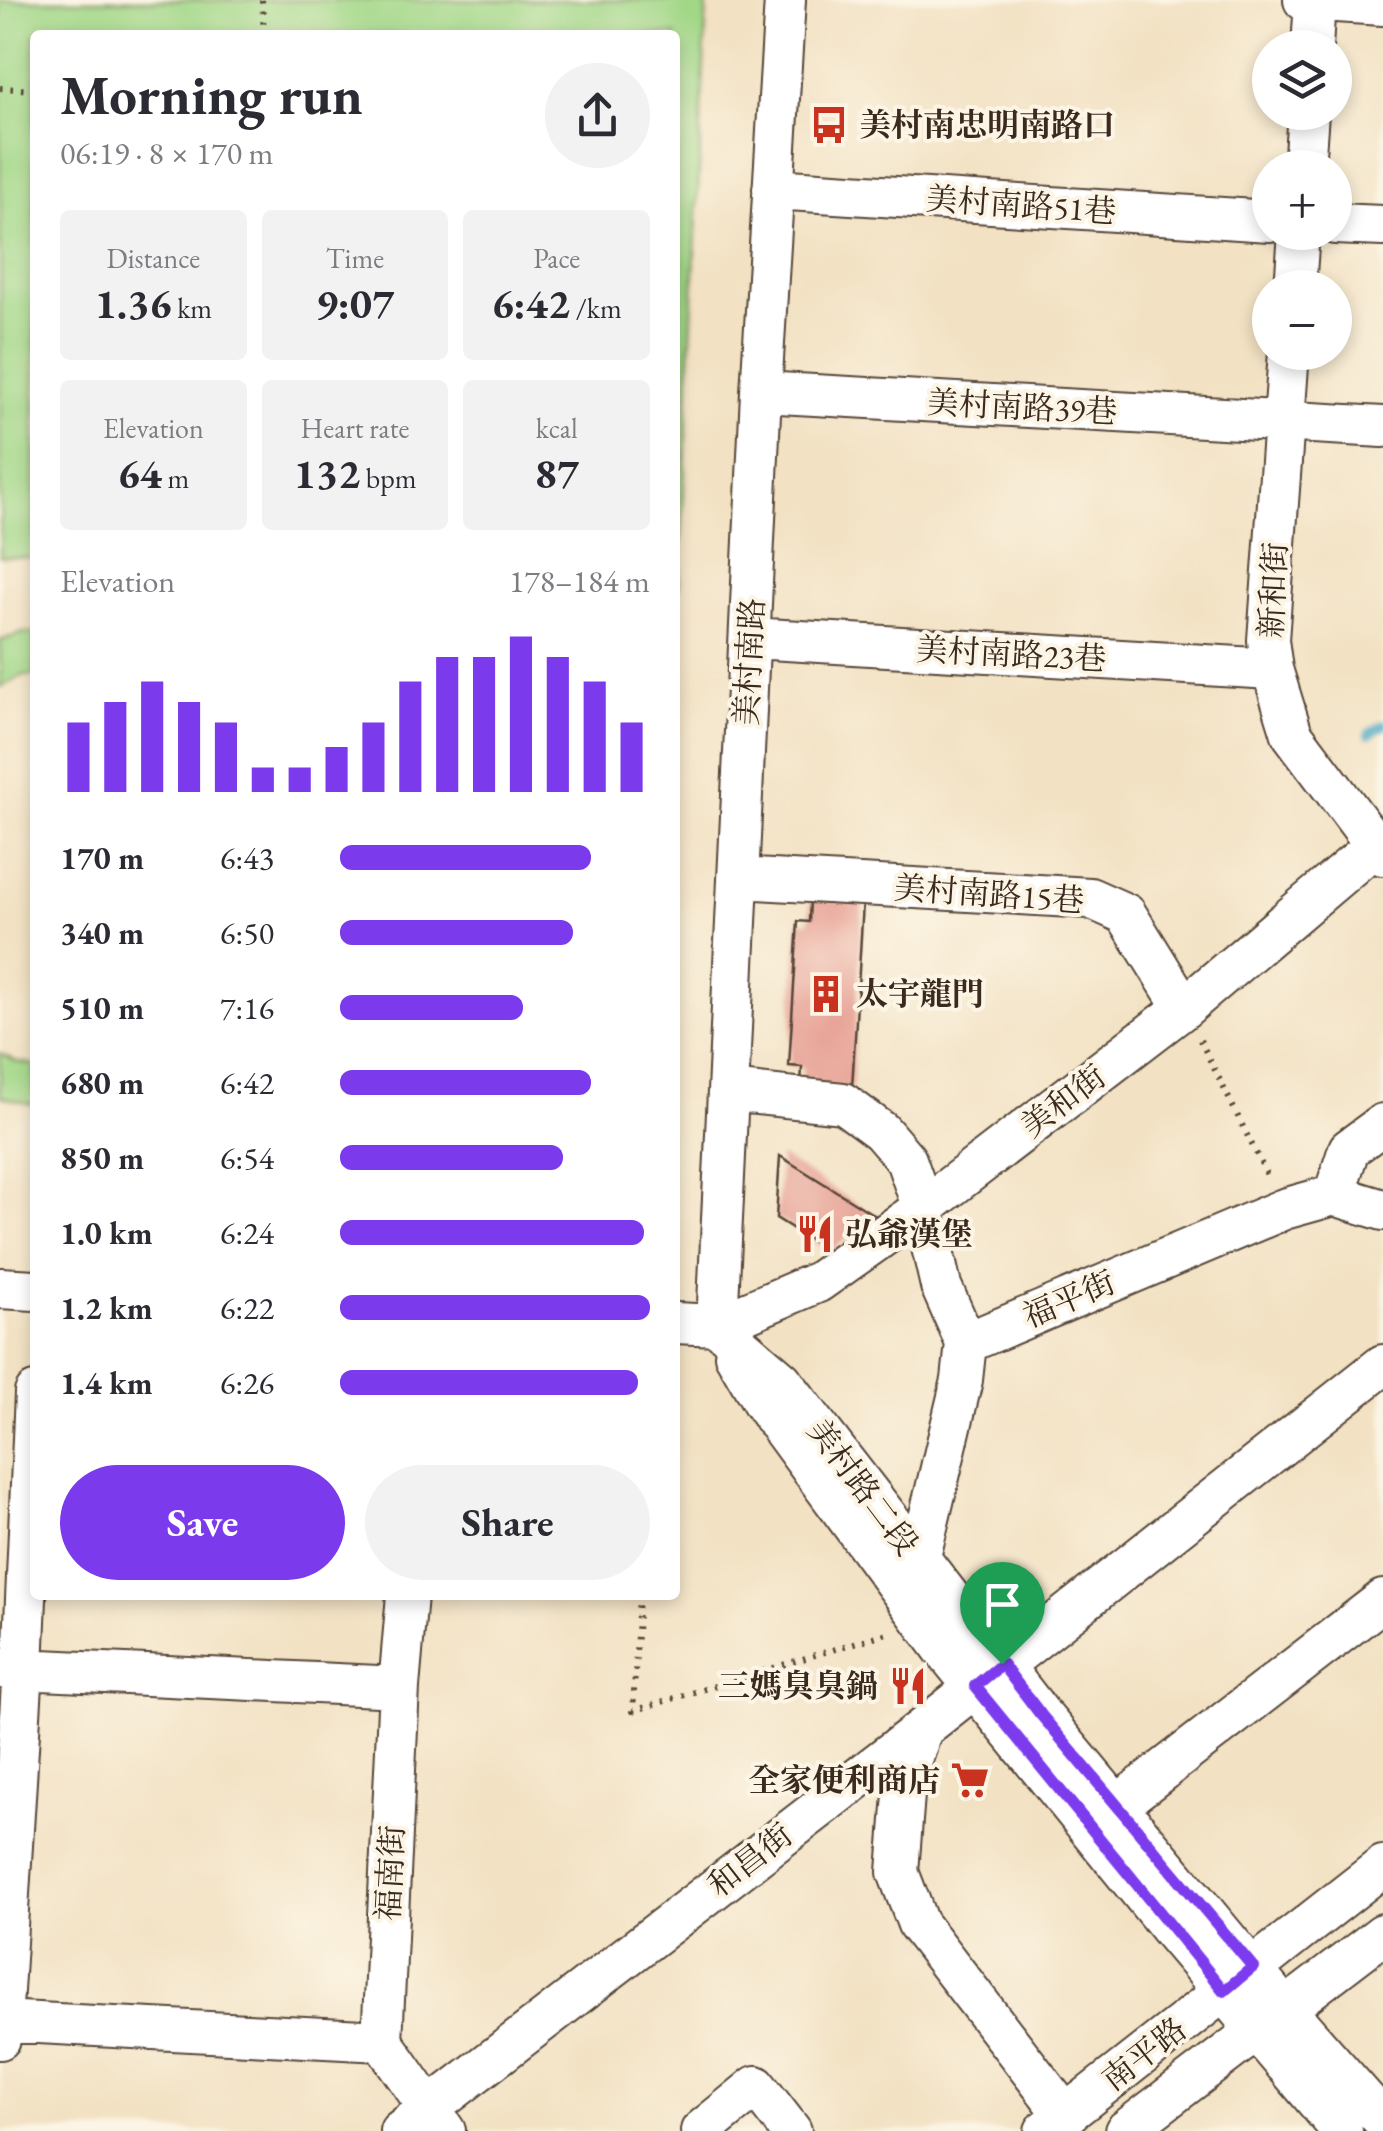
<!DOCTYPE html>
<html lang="en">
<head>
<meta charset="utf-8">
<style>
	:root { --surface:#fff; --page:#f2f2f3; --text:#2b2b33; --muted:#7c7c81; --accent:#7c3aed }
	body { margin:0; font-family:"EB Garamond","Noto Serif TC",serif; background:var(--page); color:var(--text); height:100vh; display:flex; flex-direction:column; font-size:38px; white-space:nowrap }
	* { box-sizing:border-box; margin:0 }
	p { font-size:32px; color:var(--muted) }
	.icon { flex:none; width:55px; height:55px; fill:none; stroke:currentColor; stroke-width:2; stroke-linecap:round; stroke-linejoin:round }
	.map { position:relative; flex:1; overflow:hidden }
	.drawer { position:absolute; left:30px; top:30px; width:650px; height:1570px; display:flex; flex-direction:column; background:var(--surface); border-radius:10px; box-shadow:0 5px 15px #0003 }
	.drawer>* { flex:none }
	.tools { position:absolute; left:1252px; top:30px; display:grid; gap:20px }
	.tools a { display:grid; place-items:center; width:100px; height:100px; border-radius:50%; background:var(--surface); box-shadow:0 5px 15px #0003; font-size:50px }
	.pin { position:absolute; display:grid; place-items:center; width:85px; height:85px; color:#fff; margin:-102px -42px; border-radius:50% 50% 50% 0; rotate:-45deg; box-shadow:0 0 10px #0007 }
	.pin .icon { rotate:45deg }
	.round { display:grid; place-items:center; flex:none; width:105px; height:105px; border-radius:52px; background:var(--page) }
	.summary { display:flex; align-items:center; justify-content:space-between; height:170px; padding:0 30px }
	h1 { font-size:55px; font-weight:700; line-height:75px }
	.stats { display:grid; grid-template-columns:repeat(3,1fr); gap:15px; height:170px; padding:10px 30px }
	.stats div { display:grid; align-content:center; border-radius:10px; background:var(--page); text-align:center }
	.stats b { font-size:42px; font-weight:700 }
	.stats small { font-size:28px; font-weight:400 }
	.stats p { font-size:28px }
	.chart { height:280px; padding:20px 30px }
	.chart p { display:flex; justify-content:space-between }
	.chart svg { width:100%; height:180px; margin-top:10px; stroke:var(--accent); stroke-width:6 }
	.cta { display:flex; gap:20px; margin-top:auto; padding:20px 30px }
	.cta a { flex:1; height:115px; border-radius:60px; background:var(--accent); color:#fff; font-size:40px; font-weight:700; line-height:115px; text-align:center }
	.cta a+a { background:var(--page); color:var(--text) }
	ul { padding:0 30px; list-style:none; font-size:32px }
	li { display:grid; grid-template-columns:160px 120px 1fr; align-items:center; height:75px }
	li i { height:25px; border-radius:12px; background:var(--accent) }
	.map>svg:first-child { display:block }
	.green { fill:#a1d787; stroke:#6e8052; stroke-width:2.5 }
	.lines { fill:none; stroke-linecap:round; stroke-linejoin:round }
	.stream { stroke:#44a8c4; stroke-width:10 }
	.building { fill:#e28d82 }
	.minor-casing { stroke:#564537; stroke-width:44 }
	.path { stroke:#564537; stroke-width:6; stroke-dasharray:2.5 8; stroke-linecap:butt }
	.minor { stroke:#fff; stroke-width:40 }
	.route-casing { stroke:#fff; stroke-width:20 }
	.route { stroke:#7c3aed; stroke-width:12 }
	.labels { text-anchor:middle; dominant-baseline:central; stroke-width:8; stroke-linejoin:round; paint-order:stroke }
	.poi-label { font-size:32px; font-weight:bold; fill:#3b2a1e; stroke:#fcf5e5; text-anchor:start }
	.street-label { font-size:32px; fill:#3b2a1e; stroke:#fcf5e5 }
</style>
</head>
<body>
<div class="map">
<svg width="1383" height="2131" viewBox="0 0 1383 2131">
	<rect width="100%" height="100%" fill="#fcf5e5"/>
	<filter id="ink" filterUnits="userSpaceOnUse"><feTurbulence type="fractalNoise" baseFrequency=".01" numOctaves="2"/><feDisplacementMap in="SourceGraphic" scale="20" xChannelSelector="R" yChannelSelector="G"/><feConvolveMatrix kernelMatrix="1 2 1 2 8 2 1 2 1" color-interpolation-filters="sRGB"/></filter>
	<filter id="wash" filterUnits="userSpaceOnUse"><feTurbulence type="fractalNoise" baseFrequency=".0048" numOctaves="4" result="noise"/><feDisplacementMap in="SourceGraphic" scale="40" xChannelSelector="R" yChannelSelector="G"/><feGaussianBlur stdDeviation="2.25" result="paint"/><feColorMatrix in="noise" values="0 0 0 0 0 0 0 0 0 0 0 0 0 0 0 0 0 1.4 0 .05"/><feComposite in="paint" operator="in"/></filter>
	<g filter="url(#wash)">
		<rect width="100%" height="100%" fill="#f2e1c2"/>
		<path class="green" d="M0,0h707l-28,588 -4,-1v-552h-640v523l-35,-1z
			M23,633h12v43l-11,-1 -24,12v-46z
			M0,1053l17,9 18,3v40l-35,-9z"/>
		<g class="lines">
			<path class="stream" d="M1369,734l14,-9"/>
		</g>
		<g id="blocks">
			<path class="building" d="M810,899l53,4 -11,185 -51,-3 1,-18 -13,-1 9,-145 11,1z
				M780,1156l96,60 -46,36 -54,-34z"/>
		</g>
	</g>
	<g filter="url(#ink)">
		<use href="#blocks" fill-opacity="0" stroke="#564537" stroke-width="2.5"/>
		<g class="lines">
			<g class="minor-casing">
				<path id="minor" d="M1304,0l79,5
					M1312,48l3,-48
					M1304,168l4,-56
					M773,189l497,32
					M1335,224l48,2
					M1295,288l4,-56
					M1289,352l-21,288 4,29 20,65 91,121
					M761,392l622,35
					M750,638l522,31
					M739,878l351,20 36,16 58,94
					M729,1091l114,12 38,28 25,29 17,48 18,78 25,57
					M1334,1195l15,-46 34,-25
					M0,1288l35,2
					M675,1323l42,2 65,56 259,334 244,294 98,111
					M717,1325l44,-933 24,-392
					M717,1325l101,-43 105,-74 261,-200 199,-169
					M735,1355l28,48 182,248 223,275 174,205
					M919,1561l43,-181 4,-37 318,-134 50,-14 49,15
					M407,1595l-8,92 -17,354 63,90
					M0,1668l399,19
					M922,1729l-17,52 -7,91 20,52 148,192
					M1097,1821l286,-221
					M0,2021l382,20
					M0,2039l23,-371 12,-275
					M400,2131l522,-402 461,-364
					M701,2131l55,-45 35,45
					M1045,2131l338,-265
					M1125,2131l258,-197"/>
			</g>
			<path class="path" d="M262,0l2,35
				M0,88l35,2
				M1200,1040l68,137
				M639,1595l-6,116 254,-78"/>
			<use href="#minor" class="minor"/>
		</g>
	</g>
	<g class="lines" filter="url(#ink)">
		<g class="route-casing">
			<path id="route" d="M1002,1664l39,51 212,252 -29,24 -249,-305z"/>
		</g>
		<use href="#route" class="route"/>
	</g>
	<defs>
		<g id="bus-bare" transform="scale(3)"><path d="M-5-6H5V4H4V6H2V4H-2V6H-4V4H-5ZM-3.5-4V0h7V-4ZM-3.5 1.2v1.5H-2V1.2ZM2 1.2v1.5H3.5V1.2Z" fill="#c8321e" stroke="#fcf5e5" stroke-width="2.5" paint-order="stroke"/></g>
		<g id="building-bare" transform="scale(3)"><path d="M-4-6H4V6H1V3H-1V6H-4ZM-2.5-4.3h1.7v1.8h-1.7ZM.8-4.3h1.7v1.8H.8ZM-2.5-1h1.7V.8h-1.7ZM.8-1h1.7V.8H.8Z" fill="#c8321e" stroke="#fcf5e5" stroke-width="2.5" paint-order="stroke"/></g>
		<g id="restaurant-bare" transform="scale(3)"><path d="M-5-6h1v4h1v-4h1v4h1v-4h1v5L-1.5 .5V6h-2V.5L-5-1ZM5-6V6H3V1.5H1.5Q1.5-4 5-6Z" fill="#c8321e" stroke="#fcf5e5" stroke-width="2.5" paint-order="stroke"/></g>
		<g id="supermarket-bare" transform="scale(3)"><path d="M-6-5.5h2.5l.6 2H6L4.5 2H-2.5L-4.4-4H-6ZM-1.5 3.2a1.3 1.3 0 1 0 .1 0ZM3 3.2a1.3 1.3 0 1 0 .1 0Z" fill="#c8321e" stroke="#fcf5e5" stroke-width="2.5" paint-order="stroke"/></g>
	</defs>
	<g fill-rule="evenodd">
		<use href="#bus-bare" x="829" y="125"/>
		<use href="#building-bare" x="826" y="994"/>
		<use href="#restaurant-bare" x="815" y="1234"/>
		<use href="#restaurant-bare" x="908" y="1686"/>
		<use href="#supermarket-bare" x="970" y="1780"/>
	</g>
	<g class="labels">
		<g class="poi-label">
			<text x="859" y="125">美村南忠明南路口</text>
			<text x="856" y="994">太宇龍門</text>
			<text x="845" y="1234">弘爺漢堡</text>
			<text x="878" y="1686" text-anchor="end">三媽臭臭鍋</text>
			<text x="940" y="1780" text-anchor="end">全家便利商店</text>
		</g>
		<g class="street-label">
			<text transform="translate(1021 205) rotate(4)">美村南路51巷</text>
			<text transform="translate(1022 407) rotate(3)">美村南路39巷</text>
			<text transform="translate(1273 590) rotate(-87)">新和街</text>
			<text transform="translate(1011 654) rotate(3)">美村南路23巷</text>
			<text transform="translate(749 662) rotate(-87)">美村南路</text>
			<text transform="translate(989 894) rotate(4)">美村南路15巷</text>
			<text transform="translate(1063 1101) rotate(-37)">美和街</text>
			<text transform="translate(1069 1299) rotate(-23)">福平街</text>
			<text transform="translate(863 1487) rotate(53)">美村路二段</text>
			<text transform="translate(750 1860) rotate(-38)">和昌街</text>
			<text transform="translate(390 1873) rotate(-87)">福南街</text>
			<text transform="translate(1144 2054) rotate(-38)">南平路</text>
		</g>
	</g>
</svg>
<div class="tools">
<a><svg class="icon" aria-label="layers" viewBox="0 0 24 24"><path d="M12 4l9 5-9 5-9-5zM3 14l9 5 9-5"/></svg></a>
<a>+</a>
<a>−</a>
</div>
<div class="pin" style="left:1002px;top:1664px;background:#1e9e55"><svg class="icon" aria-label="arrive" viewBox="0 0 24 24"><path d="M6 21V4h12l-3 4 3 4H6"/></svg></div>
<section class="drawer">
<div class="summary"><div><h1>Morning run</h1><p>06:19 · 8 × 170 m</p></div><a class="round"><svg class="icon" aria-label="share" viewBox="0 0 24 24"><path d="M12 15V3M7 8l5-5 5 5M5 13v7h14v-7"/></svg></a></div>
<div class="stats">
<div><p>Distance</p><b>1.36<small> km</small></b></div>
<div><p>Time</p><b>9:07</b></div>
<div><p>Pace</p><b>6:42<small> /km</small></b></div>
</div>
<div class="stats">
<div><p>Elevation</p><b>64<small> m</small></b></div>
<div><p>Heart rate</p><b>132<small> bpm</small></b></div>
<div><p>kcal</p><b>87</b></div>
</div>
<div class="chart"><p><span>Elevation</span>178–184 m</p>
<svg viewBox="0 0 160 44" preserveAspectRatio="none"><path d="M5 44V27M15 44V22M25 44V17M35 44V22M45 44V27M55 44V38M65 44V38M75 44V33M85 44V27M95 44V17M105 44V11M115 44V11M125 44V6M135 44V11M145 44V17M155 44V27"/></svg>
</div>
<ul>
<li><b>170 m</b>6:43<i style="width:81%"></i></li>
<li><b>340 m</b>6:50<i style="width:75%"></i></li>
<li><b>510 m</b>7:16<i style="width:59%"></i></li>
<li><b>680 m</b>6:42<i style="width:81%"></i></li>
<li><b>850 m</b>6:54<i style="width:72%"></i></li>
<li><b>1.0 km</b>6:24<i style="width:98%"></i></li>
<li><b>1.2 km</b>6:22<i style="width:100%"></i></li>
<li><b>1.4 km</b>6:26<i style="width:96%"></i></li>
</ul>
<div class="cta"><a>Save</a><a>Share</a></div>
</section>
</div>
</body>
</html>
